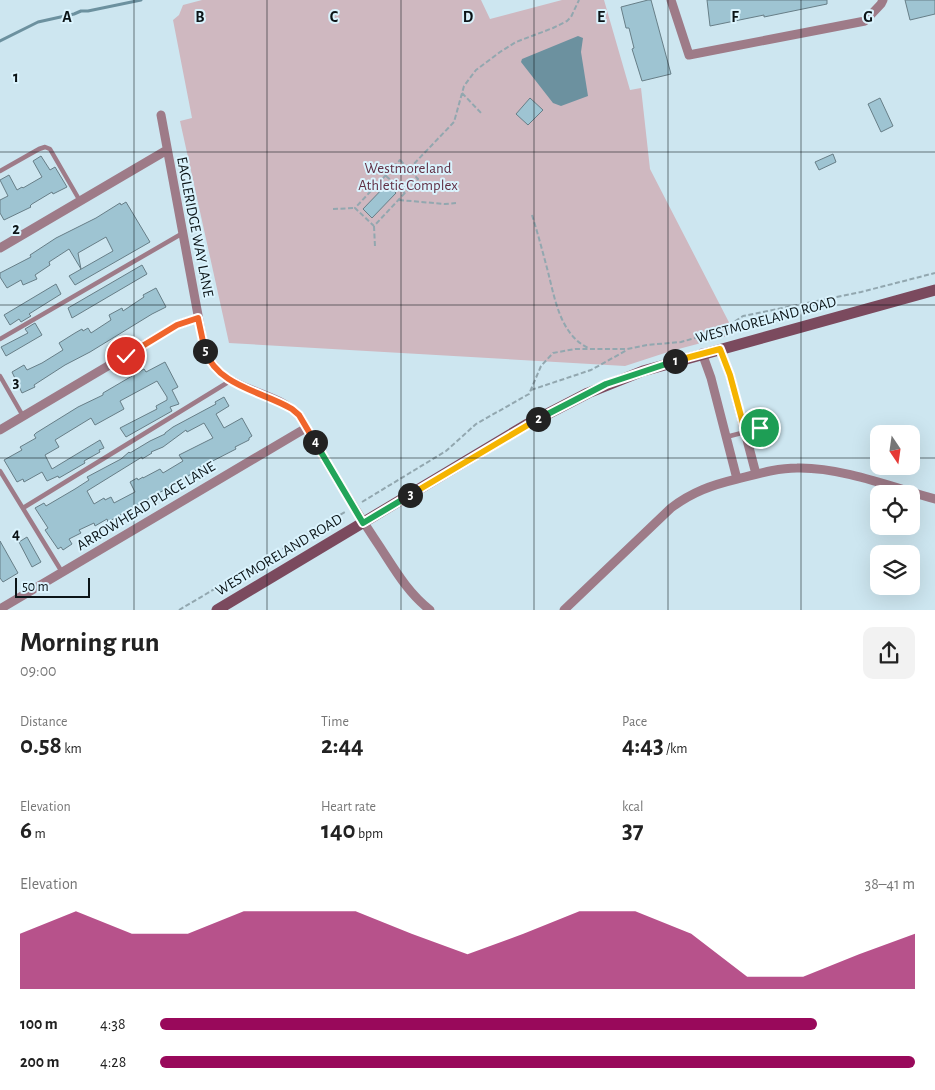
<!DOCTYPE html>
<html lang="en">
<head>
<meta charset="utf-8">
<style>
	:root { --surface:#fff; --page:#f2f2f2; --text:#222; --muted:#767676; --accent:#99095b }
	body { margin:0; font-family:"Alegreya Sans",sans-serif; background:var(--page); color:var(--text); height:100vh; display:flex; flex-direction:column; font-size:19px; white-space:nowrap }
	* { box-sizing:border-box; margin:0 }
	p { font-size:16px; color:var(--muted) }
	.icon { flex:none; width:28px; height:28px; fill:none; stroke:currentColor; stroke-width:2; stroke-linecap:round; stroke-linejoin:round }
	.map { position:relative; height:610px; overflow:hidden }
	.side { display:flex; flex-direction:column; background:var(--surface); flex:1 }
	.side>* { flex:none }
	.needle { width:32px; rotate:167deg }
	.fabs { position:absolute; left:870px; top:425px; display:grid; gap:10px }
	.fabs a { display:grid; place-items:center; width:50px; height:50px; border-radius:10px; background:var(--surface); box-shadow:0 5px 20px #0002; font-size:25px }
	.scale { position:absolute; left:15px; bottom:12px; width:75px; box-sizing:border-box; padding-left:5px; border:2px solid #0b1417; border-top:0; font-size:14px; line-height:18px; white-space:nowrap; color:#0b1417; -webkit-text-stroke:4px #daf3fd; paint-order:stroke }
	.pin { position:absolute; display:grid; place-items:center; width:42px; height:42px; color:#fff; margin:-21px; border:2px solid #fff; border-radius:50%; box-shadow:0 1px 5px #0007 }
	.km { position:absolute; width:25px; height:25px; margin:-12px; border-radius:50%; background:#222; color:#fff; font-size:14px; line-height:25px; text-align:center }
	.round { display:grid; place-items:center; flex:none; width:52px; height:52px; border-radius:10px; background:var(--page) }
	.headline { display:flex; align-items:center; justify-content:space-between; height:85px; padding:0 20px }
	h1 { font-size:28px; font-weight:700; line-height:38px }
	.stats { display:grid; grid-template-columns:repeat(3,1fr); gap:8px; height:85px; padding:5px 20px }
	.stats div { display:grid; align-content:center }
	.stats b { font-size:25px; font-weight:700 }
	.stats small { font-size:14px; font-weight:400 }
	.stats p { font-size:14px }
	.chart { height:140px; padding:10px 20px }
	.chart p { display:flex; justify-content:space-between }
	.chart svg { width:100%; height:90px; margin-top:5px; fill:var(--accent); opacity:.7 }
	ul { padding:0 20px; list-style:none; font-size:16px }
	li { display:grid; grid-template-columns:80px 60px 1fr; align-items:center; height:38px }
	li i { height:12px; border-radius:6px; background:var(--accent) }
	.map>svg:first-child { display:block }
	.green { fill:#cfb8c0 }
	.water { fill:#6c919f }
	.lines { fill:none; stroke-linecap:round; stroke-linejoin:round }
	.stream { stroke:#6c919f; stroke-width:3 }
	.building { fill:#9ec4d2; stroke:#677e87; fill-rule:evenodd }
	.path { stroke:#92a7af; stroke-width:2; stroke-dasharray:5 2.5; stroke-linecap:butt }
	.lane { stroke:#9e7b88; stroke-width:4.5 }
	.street { stroke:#9e7b88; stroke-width:9 }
	.secondary { stroke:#7b4a5e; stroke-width:11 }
	.split-1-casing { stroke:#fff; stroke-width:10 }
	.split-2-casing { stroke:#fff; stroke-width:10 }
	.split-3-casing { stroke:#fff; stroke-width:10 }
	.split-4-casing { stroke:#fff; stroke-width:10 }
	.split-5-casing { stroke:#fff; stroke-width:10 }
	.split-6-casing { stroke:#fff; stroke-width:10 }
	.split-1 { stroke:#f5b400; stroke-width:6 }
	.split-2 { stroke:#22a559; stroke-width:6 }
	.split-3 { stroke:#f5b400; stroke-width:6 }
	.split-4 { stroke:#22a559; stroke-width:6 }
	.split-5 { stroke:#f0652b; stroke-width:6 }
	.split-6 { stroke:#f0652b; stroke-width:6 }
	.grid { fill:none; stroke:#0b1417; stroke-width:1; stroke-opacity:0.55 }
	.labels { text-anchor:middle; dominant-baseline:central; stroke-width:4; stroke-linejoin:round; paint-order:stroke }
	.park-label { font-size:15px; fill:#613045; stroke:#daf3fd }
	.street-label { font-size:15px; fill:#0b1417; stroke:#daf3fd }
	.grid-label { font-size:16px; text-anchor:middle; font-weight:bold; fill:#0b1417; stroke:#daf3fd; stroke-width:4; stroke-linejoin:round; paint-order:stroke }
</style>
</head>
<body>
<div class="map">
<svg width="935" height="610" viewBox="0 0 935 610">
	<rect width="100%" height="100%" fill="#cde6f0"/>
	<path class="green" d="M202,0h279l9,19 72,-19h42l26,90 11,-2 9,81 85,165 -64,17 -46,15 -396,-23 -49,-222 12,-3 -19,-98 6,-5 4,-10z"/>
	<path class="water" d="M578,36l5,2 -2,14 7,44 -27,10 -8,-3 -32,-41 1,-3z"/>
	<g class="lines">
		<path class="stream" d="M0,41l38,-19 36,-8 7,-3h7l53,-11"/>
	</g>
	<path class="building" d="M648,0h3l20,74 -29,7 -10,-32 2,-1 -5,-20h-3l-5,-21z
		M707,0h120v4l-63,13v-2l-54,11z
		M905,0h30v14l-25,6z
		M530,98l13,12 -15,15 -12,-11z
		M880,98l13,28 -12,6 -13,-28z
		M833,154l3,8 -17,8 -4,-8z
		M41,156l9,14 5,-3 12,20 -14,7 -1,-2 -20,12 -2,2 1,1 -27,13 -4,-7v-13l8,-4 -8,-16 9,-5 8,15 5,-3 1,1 19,-11 -9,-16z
		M387,184l9,9 -24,25 -9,-9z
		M126,202l24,40 -75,43 -6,-9 44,-25 -7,-14 -28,16 3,16 -12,-20 -20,13 1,3 -15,10 2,4 -14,6 -2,-5 -14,8 -7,-11v-4l31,-16 -1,-2 26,-17 40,-20 24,-15 1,2z
		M142,265l5,9 -75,44 -4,-10z
		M56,284l5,10 -32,20 2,2 -10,6 -2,-3 -9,6 -6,-10z
		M156,288l10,19 -14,7 -62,38 -25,13 -31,20 1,2 -13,6 -10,-21 12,-7 3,5 15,-7 21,-13 -4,-7 16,-10 7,-4 1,2 5,-3 3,5 20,-13 -2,-5 13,-7 1,3 21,-14 -1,-2z
		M35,323l7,12 -36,21 -5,-9 27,-14 -3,-4z
		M165,362l13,25 -6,3 7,14 -9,3 2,4 -46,26 -6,-9 37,-19 -1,-3 11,-6v-3l-10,-16 -37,20 4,8 -29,16 -4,-7 -36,22 4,7 -14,8 7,14 48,-29 4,8 -5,2 1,2 -16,9 1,2 -26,15 -1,-2 -11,5 -5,-9 -18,10 -1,-3 -6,3 -13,-22 18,-10 -2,-3 16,-9 -2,-3 2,-2 42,-26 25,-12v-2l41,-24 2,3z
		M224,397l5,9 -13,8 8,14 18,-10 10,18 -3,2v2l-14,7 1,2 -37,19 -12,9 -79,45 -1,-3 -12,7 -1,-3 -15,7 2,3 -12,6 3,5 -9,6 -2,-3 -3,2 -13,-19 3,-2 -13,-20 9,-5 2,3 29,-17 14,-9 -2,-3 34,-18 8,-7 1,1 20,-12 15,-7v-1l8,-6 43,-23 -1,-2zM204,423l9,15 -34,17 4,6 -20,12 -3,-4 -17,9v-1l-5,3 -1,-2 -7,4 5,10 -21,11 -3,-6 -6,3 -1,-2 -10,6 -7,-13 55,-34v2l10,-6 -1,-1 12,-5 23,-17 1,2z
		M27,537l14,25 -9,5 -13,-25z
		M0,541l18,32 -15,9 -3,-4z"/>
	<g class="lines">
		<path class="path" d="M462,93l20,21
			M400,160l18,19 -44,47 -19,-18z
			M409,169l45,-47 10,-36 12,-16 24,-18 16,-10 37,-14 14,-7 4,-4 8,-17
			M386,176l19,17
			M399,200l46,4 11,-1
			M333,209l22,-1
			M532,215c6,19 11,38 16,57 7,27 12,62 40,76
			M374,226l1,21
			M531,390l60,-20 36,-20
			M362,502l84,-51 30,-27 53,-30 12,-28 12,-13 22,-4h52l20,-4 34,-3 39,-11 23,-15 118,-24 74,-19
			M179,610l166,-98"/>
		<path class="lane" d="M0,171l39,-22 6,-2 5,2 30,52
			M0,339l183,-106
			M0,376l23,40
			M726,437l35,-9
			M0,471l62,101
			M23,508l207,-127"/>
		<path class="street" d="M671,0l18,55 176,-34 16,-17 2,-4
			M161,115l42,227c13,53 63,42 96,73 26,45 52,89 81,132 15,23 28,46 50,63
			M0,248l167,-98
			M720,349l10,26 26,99
			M702,353l9,25 26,101
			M0,430l177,-105 21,-7
			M0,609l306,-181
			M564,610l107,-102c21,-16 41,-23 66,-29 20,-5 40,-11 60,-11 44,-1 95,19 138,31"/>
		<path class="secondary" d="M217,610l309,-185 62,-32 55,-22 292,-81"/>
	</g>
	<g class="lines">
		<g class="split-1-casing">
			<path id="split-1" d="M675,361l45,-12 10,26 15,56 15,-3"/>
		</g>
		<g class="split-2-casing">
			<path id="split-2" d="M538,419l68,-35 69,-23"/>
		</g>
		<g class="split-3-casing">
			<path id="split-3" d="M410,495l128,-76"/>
		</g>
		<g class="split-4-casing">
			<path id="split-4" d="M315,442l48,81 47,-28"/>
		</g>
		<g class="split-5-casing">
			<path id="split-5" d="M205,351c14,36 57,40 87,58l7,6 16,27"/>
		</g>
		<g class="split-6-casing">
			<path id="split-6" d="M126,356l51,-31 21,-7 7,33"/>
		</g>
		<use href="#split-1" class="split-1"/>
		<use href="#split-2" class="split-2"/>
		<use href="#split-3" class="split-3"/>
		<use href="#split-4" class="split-4"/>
		<use href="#split-5" class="split-5"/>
		<use href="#split-6" class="split-6"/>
	</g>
	<path class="grid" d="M134,0v610M267,0v610M401,0v610M534,0v610M668,0v610M801,0v610M0,152h935M0,305h935M0,458h879M911,458h24"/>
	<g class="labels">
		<g class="park-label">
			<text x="408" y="168">Westmoreland<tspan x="408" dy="17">Athletic Complex</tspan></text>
		</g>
		<g class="street-label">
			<text transform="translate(195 227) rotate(79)">EAGLERIDGE WAY LANE</text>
			<text transform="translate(766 320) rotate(-15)">WESTMORELAND ROAD</text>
			<text transform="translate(146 506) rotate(-31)">ARROWHEAD PLACE LANE</text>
			<text transform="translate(279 555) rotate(-31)">WESTMORELAND ROAD</text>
		</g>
	</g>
	<g class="grid-label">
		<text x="67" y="22">A</text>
		<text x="200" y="22">B</text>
		<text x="334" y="22">C</text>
		<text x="468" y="22">D</text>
		<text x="601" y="22">E</text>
		<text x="735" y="22">F</text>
		<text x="868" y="22">G</text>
		<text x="16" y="82">1</text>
		<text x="16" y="234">2</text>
		<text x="16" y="387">3</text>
		<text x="16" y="539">4</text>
	</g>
</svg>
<div class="fabs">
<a><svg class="needle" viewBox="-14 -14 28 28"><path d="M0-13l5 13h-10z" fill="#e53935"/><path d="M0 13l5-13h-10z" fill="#767676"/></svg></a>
<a><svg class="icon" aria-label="locate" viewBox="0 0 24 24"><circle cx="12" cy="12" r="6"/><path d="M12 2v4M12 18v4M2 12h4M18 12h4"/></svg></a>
<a><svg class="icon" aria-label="layers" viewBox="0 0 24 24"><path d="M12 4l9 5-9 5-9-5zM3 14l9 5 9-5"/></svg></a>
</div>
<div class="scale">50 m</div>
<div class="pin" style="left:760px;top:428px;background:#1e9e55"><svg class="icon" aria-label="arrive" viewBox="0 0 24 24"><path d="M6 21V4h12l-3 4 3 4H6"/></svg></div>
<div class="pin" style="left:126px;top:356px;background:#d93025"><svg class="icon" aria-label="check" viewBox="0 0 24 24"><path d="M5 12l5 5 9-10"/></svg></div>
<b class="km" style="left:675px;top:361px">1</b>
<b class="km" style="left:538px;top:419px">2</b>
<b class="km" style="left:410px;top:495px">3</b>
<b class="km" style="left:315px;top:442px">4</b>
<b class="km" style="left:205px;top:351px">5</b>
</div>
<section class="side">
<div class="headline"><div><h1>Morning run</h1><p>09:00</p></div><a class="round"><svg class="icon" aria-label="share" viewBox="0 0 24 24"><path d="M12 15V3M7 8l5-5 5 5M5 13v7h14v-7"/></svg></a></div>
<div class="stats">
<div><p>Distance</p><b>0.58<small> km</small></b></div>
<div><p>Time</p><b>2:44</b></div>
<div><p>Pace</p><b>4:43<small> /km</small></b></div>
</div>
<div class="stats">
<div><p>Elevation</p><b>6<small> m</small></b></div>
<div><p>Heart rate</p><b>140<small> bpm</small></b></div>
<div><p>kcal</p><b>37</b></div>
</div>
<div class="chart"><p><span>Elevation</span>38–41 m</p>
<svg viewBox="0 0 160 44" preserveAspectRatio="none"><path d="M0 44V17L10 6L20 17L30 17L40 6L50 6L60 6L70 17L80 27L90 17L100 6L110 6L120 17L130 38L140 38L150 27L160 17V44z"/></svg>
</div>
<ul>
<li><b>100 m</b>4:38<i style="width:87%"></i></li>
<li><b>200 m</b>4:28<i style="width:100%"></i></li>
</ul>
</section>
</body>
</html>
